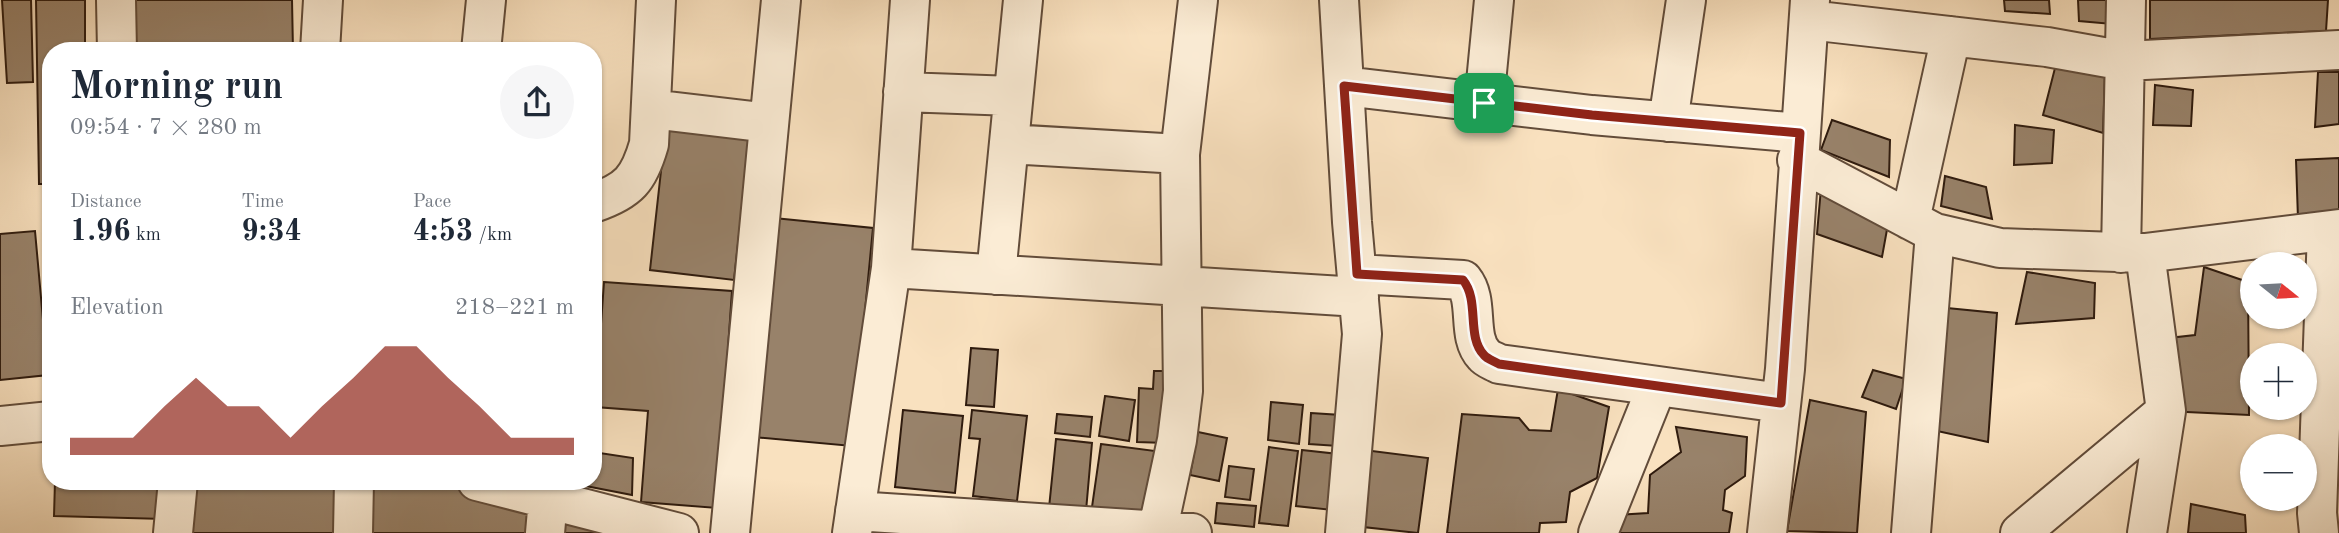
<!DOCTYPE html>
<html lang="en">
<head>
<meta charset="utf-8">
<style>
	:root { --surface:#fff; --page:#f6f6f7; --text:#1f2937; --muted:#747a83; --accent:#8f2418 }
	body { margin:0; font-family:"Old Standard TT",serif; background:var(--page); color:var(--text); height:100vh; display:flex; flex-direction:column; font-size:26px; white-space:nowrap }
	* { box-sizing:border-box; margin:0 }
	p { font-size:23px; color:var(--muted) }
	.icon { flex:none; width:38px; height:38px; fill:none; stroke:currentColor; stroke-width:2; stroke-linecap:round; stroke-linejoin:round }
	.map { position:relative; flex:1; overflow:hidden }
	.details { position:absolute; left:42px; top:42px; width:560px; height:448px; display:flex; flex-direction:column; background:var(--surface); border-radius:28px; box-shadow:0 2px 5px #0004 }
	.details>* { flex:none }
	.needle { width:46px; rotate:108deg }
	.fabs { position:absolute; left:2240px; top:252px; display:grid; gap:14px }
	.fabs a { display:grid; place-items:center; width:77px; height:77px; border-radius:50%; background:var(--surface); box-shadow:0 2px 5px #0004; font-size:35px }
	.pin { position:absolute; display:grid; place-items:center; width:60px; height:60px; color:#fff; margin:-30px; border-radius:14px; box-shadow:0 4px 10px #0006 }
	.round { display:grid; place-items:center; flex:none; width:74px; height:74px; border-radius:37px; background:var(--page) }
	.overview { display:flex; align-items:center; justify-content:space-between; height:119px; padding:0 28px }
	h1 { font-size:38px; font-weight:700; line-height:52px }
	.figures { display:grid; grid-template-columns:repeat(3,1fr); gap:10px; height:119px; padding:7px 28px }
	.figures div { display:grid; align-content:center }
	.figures b { font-size:30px; font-weight:700 }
	.figures small { font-size:19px; font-weight:400 }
	.figures p { font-size:19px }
	.chart { height:196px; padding:14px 28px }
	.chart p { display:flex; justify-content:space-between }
	.chart svg { width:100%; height:126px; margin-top:7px; fill:var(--accent); opacity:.7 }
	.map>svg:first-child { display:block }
	.building { fill:#98826a; stroke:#2f1b0e; stroke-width:2 }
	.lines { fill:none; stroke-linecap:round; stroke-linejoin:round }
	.minor-casing { stroke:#624c3a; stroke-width:42 }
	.minor { stroke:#fbecd5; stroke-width:38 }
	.route-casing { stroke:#fff; stroke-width:14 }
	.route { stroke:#8f2418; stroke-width:9 }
</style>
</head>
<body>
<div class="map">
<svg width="2339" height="533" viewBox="0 0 2339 533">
	<rect width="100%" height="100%" fill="#f9e1bf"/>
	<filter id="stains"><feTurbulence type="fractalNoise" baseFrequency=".00286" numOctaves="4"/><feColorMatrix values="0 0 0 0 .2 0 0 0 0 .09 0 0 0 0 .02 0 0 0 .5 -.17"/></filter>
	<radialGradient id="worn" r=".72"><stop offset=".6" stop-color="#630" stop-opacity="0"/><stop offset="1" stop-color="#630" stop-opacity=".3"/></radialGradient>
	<path class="building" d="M2,0h29l2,82 -26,1z
		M36,0h49v51h-34v133h-12z
		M126,0h166l1,51h-166z
		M2004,0h45l1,14 -45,-3z
		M2078,0h32l2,24 -33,-3z
		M2150,0h178l-2,31 -176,8z
		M370,45l28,3v3h-29z
		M2055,68l50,7 -2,58 -60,-18z
		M2318,72h21v52l-24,3z
		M2155,85l38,5 -2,36 -38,-1z
		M1832,120l58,20 -1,37 -68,-27z
		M2015,125l39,5 -2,33 -38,2z
		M666,126l84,9 -16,145 -84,-10z
		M2339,158v57l-41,4 -2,-59z
		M1945,176l41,11 6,32 -51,-13z
		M1821,188l67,36 -6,33 -65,-23z
		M593,216h5l-5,35z
		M774,218l99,10 -21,218 -99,-9z
		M35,231l13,144 -48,5v-146z
		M2204,267l44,15 1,133 -83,-4 3,-73 26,-3z
		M2027,272l68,11 -1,35 -78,6z
		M604,282l128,9 -15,217 -76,-6 7,-91 -53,-4z
		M1947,308l50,5 -9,129 -51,-11z
		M971,348l27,2 -4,57 -28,-2z
		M1873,370l33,9 -10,30 -34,-12z
		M1154,371h16l-4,72 -29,-1 2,-54 14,1z
		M1558,389l51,18 -12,71 -27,14 -4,30 -26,1 -1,10h-92l15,-119 57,4 10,12 22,1z
		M1105,396l30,4 -6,41 -30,-5z
		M1810,400l56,12 -9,121 -70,-2z
		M1271,402l32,3 -4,39 -31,-4z
		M903,410l60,6 -8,77 -60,-6z
		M972,410l55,6 -10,85 -44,-5 7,-57 -11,-1z
		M1311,413l30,2 -3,31 -29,-2z
		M1057,414l35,3 -2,20 -35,-4z
		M1676,427l71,10 -2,39 -20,14 -2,20 9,3 -3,20h-116l3,-18 32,-2 2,-38 31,-23z
		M1198,432l29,6 -8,43 -29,-6z
		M1056,439l36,4 -6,68 -37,-3z
		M1101,444l62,8 -9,71 -63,-9z
		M1269,447l29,4 -10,75 -29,-3z
		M1302,450l36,4 -6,56 -36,-4z
		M1364,450l64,8 -10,75 -64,-7z
		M593,452l40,6 -1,37 -72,-14h33z
		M1229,466l25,3 -4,31 -25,-3z
		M55,481h110l-1,38 -110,-3z
		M195,481h143l-2,52h-146z
		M371,481h60l104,26 -2,26h-164z
		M1217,503l39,3 -2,21 -39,-4z
		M2191,504l54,11 1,18h-58z
		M562,514l76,19h-78z"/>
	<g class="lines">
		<g class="minor-casing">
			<path id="minor" d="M116,0l1,51
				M1339,0l13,222 10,112 -17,199
				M1809,20l238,27 78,14 214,-11
				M320,51l3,-51
				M481,51l5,-51
				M1344,86l248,29 208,18
				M903,92l110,4
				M1484,103l10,-103
				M651,109l118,14
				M1668,122l18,-122
				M1009,144l171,10
				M1797,160l138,73 65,15 145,5 194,-24
				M593,203c36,-12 46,-24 56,-59l7,-144
				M1910,220l41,-184
				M2121,253l5,-253
				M2145,253l21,158 -19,122
				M891,268l468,29
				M1357,274l106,6c17,21 3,56 21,75 3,4 10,6 15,9l282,39
				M996,275l27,-275
				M0,426l51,-5
				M477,481l202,52
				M855,511l337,22
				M173,533l5,-52
				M353,533l1,-52
				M545,533l3,-34
				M730,533l51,-533
				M852,533l39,-265 19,-268
				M1157,533l20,-93 6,-49 -3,-237 18,-154
				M1598,533l59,-147
				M1767,533l18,-164 25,-369
				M1911,533l24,-300
				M2020,533l146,-122
				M2319,533l-2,-20 10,-282"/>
		</g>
		<use href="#minor" class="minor"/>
	</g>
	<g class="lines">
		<g class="route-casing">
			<path id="route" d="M1344,86l248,29 208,18 -19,270 -282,-39c-5,-3 -12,-5 -15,-9 -18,-19 -4,-54 -21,-75l-106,-6z"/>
		</g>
		<use href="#route" class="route"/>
	</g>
	<rect width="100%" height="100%" filter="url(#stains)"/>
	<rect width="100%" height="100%" fill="url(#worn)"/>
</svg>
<div class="fabs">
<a><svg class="needle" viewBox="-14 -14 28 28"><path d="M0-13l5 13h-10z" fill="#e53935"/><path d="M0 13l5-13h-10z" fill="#747a83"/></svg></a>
<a>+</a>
<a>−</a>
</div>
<div class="pin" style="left:1484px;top:103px;background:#1e9e55"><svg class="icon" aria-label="arrive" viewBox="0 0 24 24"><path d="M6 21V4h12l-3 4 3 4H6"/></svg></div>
<section class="details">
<div class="overview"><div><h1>Morning run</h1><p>09:54 · 7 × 280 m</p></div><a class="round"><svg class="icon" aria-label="share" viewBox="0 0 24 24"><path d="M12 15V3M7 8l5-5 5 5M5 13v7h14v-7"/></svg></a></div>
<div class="figures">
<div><p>Distance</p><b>1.96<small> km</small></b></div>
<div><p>Time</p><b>9:34</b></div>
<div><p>Pace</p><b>4:53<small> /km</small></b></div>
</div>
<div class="chart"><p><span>Elevation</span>218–221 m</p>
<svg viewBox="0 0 160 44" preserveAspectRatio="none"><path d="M0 44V38L10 38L20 38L30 27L40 17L50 27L60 27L70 38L80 27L90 17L100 6L110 6L120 17L130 27L140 38L150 38L160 38V44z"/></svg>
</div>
</section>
</div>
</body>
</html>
